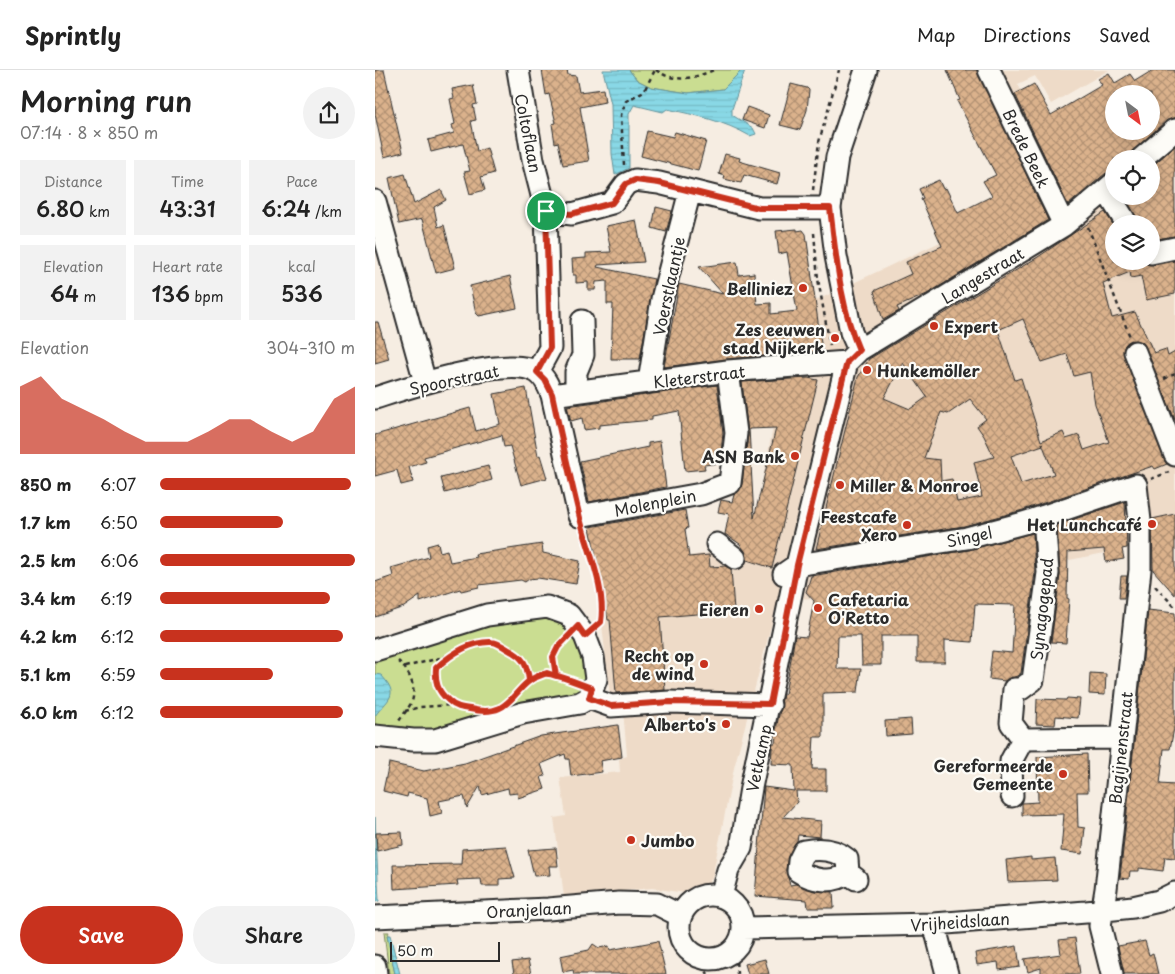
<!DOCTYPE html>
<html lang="en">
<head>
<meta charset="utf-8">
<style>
	:root { --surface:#fff; --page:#f2f2f2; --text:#222; --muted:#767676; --line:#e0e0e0; --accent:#c8321e }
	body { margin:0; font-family:"Playpen Sans",sans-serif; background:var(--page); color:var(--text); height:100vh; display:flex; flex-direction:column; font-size:19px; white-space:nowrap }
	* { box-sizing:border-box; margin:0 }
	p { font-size:16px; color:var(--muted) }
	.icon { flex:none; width:28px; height:28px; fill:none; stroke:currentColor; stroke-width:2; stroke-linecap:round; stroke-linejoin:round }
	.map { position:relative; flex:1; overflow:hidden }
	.panel { display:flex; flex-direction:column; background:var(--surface); width:375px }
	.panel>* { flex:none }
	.needle { width:32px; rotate:148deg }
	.tools { position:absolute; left:730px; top:15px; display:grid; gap:10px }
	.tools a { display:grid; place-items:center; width:55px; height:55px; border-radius:50%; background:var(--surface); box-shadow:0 2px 12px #0003; font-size:25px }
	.scale { position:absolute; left:15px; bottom:12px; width:110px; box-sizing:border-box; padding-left:5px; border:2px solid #2b2b2b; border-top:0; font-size:14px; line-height:18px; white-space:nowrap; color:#2b2b2b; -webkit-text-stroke:4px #fdfcf7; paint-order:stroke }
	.pin { position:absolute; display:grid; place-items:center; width:42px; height:42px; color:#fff; margin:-21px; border:2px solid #fff; border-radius:50%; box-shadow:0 1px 5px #0007 }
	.round { display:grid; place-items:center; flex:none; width:52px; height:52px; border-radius:26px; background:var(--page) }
	.summary { display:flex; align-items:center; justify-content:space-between; height:85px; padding:0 20px }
	h1 { font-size:28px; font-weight:600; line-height:38px }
	.stats { display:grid; grid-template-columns:repeat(3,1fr); gap:8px; height:85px; padding:5px 20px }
	.stats div { display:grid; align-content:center; border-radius:0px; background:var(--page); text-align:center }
	.stats b { font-size:21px; font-weight:600 }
	.stats small { font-size:14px; font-weight:400 }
	.stats p { font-size:14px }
	.chart { height:140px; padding:10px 20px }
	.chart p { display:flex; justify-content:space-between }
	.chart svg { width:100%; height:90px; margin-top:5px; fill:var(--accent); opacity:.7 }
	.cta { display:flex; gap:10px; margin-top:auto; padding:10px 20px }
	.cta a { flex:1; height:58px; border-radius:30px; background:var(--accent); color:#fff; font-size:20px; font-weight:600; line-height:58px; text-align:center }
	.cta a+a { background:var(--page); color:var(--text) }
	ul { padding:0 20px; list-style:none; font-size:16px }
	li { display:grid; grid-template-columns:80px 60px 1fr; align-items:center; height:38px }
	li i { height:12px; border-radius:6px; background:var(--accent) }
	header { display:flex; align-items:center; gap:30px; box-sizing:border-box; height:70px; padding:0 25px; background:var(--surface); border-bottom:1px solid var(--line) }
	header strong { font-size:24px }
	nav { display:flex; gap:28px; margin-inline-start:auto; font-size:18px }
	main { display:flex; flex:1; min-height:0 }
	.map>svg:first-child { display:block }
	.built { fill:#eedbc8; fill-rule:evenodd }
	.green { fill:#cadd91; stroke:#7a845e }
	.water { fill:url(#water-rules); stroke:#63939b }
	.building { fill:url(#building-cross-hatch); stroke:#2b2b2b; fill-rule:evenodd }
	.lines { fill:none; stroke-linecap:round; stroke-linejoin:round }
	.minor-casing { stroke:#2b2b2b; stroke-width:25 }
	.path { stroke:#2b2b2b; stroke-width:2.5; stroke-dasharray:4 4; stroke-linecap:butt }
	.minor { stroke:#fdfcf7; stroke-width:21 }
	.route-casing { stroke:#fff; stroke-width:10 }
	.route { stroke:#c8321e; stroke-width:6 }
	.poi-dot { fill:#c8321e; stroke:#fdfcf7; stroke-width:2 }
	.labels { text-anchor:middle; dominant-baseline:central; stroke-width:4.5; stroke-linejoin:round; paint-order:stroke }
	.street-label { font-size:16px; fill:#2b2b2b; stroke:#fdfcf7 }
	.poi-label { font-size:16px; font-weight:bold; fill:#2b2b2b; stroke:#fdfcf7; text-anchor:end }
</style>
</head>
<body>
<header>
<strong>Sprintly</strong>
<nav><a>Map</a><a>Directions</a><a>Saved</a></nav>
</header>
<main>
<section class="panel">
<div class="summary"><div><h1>Morning run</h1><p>07:14 · 8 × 850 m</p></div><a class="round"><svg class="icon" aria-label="share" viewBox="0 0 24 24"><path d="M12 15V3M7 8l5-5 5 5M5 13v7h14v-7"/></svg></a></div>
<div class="stats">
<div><p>Distance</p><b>6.80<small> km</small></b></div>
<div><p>Time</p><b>43:31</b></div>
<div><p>Pace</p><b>6:24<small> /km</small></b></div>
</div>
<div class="stats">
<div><p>Elevation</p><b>64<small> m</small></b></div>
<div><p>Heart rate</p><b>136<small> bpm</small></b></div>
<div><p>kcal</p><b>536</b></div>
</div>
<div class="chart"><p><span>Elevation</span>304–310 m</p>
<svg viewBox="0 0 160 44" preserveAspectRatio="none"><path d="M0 44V11L10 6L20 17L30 22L40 27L50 33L60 38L70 38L80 38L90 33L100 27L110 27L120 33L130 38L140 33L150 17L160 11V44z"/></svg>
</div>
<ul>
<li><b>850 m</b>6:07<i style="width:98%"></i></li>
<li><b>1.7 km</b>6:50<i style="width:63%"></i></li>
<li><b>2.5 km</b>6:06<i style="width:100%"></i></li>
<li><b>3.4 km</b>6:19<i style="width:87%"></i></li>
<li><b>4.2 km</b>6:12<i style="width:94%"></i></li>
<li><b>5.1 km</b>6:59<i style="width:58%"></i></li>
<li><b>6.0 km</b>6:12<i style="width:94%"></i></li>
</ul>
<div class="cta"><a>Save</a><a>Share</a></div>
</section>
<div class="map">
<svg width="800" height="904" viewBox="0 0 800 904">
	<defs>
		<pattern id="water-rules" width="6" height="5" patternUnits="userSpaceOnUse" patternTransform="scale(1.25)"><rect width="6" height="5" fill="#89d8e6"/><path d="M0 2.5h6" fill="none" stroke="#76bac5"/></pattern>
		<pattern id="building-cross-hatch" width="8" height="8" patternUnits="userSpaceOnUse" patternTransform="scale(1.25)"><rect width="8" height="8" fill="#dbb28c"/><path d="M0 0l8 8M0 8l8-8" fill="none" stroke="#b29173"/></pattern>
	</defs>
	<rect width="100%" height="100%" fill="#f6ede2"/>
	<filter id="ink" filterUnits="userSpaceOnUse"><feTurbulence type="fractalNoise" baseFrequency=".02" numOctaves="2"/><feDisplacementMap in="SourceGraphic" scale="10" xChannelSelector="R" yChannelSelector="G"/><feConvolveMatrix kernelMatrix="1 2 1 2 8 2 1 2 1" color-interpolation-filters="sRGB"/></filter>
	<g filter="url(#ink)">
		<path class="built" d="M589,0h145l-58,34 -16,-28 -17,8 45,97 88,-50 24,-32v440l-293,58 -104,2 -44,169 -22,110 -5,7 -22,8 -33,-5 -88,9 -10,-79 12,-2 -6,-38 60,-6 -1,-13 8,-3 -4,-46 -13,-13 -14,-127 120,-18 31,8 49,-250 229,-108zM739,89h37v37h-37zM739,154h37v37h-37z"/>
		<path class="green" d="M254,0h113l-19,19 -35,4 -37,-6 -14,-7z
			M183,545l30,25 -1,55 -144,38 -68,-2v-76l68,-25z
			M9,862h5l-2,4 8,38h-6z"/>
		<path class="water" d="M228,0h26l8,10 14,7 37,6 35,-4 18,-18 4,-1 -13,39v6l21,13 3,6 -6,2c-26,-15 -54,-21 -83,-27l-4,3 -29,-7 -5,9v54l-14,7 -3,-21 -1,-50z
			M0,604l6,1c20,21 6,24 -6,41z
			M0,747l4,84 -3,1 -1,-8z
			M12,865h3l10,39h-5z"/>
		<path class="building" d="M0,0h9l19,82 -19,5 -9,-43z
			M167,0h25l1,5 8,1 3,16 24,-3 2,13 -25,5 9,54 -26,4 -5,-23 -3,1 -3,-19 4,-1 -7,-29 -3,1z
			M572,0h30l71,150 -121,74 -30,13 2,4 -16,9 -9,-29 37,-17 -5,-12 36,-16 -21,-47 2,-1 -4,-9 20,-9 4,9 3,-1 12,25 34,-17 -9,-15 13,-6 -39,-74 3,-1z
			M778,0h22v48l-8,2 -43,39h-10v12l-8,2 -38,32 -53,-111 19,-10 17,31 51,-30 -4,-6 11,-6 6,10 15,-9 5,7zM739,24h37v37h-37z
			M416,14l16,4 2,2 -2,20 -7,20 -20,-5z
			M98,15l4,19 -4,1 3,15 -5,1 6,30 10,-3 7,25 -13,4 4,13 -15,4 -6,-22 6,-1 -7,-27 -32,8 -3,-12 26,-7 -2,-8 3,-1 -5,-25 4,-1 -2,-9z
			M372,37l22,8 -4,13 -23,-8z
			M272,61l26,6 2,-5 31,9 -8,30 -57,-15z
			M800,76v90l-24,4v-16h-12l-14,-28h26v-29z
			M350,84l15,4 -1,3 41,12 -3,11 -33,-9 -3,8 -17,-4 1,-3 -6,-2z
			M30,104l9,30 27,-14 5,10 -12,7 4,20 6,-2 11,43 -19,5 -14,-54 -23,5 -10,-46z
			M281,137l16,4 -6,21 -14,-4z
			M730,142l9,14v35h28l11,4 22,-4v33l-29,6 -5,-24 -10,2 -1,-6 -27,11 9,35 23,-6 19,41 12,-4 2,7 7,-4v68l-32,-77 -12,-3 -6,5 -2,6 44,113 -12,5 -2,-3 -130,44 -59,16 -148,23 42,-172 11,-18 169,-102zM648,249l19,43 25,-8 7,22 16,-4 5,32 14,38 -25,8 -5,-15 -13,4 -3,-7 -22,9 -20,-63 -6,2 -17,-50zM528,293l24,34 -17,12 -26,-11zM595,329l16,20 -9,7 7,10 10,21 -20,5 8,35 -25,5 -5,-23 -11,2 -1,-21 -16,-2 17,-46 7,2zM667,373l12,31 -33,10 -10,-28 32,-11z
			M261,150l8,42 -46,3 -1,2 57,12 -14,80h-29l2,-55h-6v-23l-11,1 -1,8h-7v-8l-12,1v-8h-3l-1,-16 14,-1v-5l25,-1 -5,-26z
			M422,159v2l6,-1 3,4 16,117 -95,8 -63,8 15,-83 44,10 -24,-27 38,-5 2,13 15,-2 3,31 14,-1v11l26,-3 -10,-59 -8,2 -3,-23z
			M135,206l7,32 -38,8 -3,-3 -6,-27z
			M0,252h3l11,37 -14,4z
			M433,308l10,2 -46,188 -25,-8 -1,-7 -6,-9 -15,-10 4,-20 -11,-2 3,-12 11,2 2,-7 5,-4 3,-7 6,-50 -6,-52zM401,358l-22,90 -5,-89z
			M342,315l6,48 -3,30 -16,2 1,4 -20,2 -6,-60 -27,5v4l-53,5v3l-15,2 -2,-12 -11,3 -4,-15z
			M151,318l12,68 2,-1 7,23 -26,7 -11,-39 -6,1 -2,-12 -78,22 2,5 -17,5 4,15 -12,3 -4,-15 -22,6v-41l95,-27 6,23 24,-7 -6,-30z
			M285,371l6,46 -77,15 -9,-41 68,-14v-4z
			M113,396l4,14 -47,13 -4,-15z
			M750,432l2,46 -5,1 2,10 -18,3 -2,-13 -36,3 -1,46 2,1 -3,44 -15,-1 9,-67 -3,-50z
			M310,440l3,18 -3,1 4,28 20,-2 1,12 15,-1 6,3 3,42 -74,6 5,73 -49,3 -6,-73h-2l-18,-93z
			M800,444v81l-22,-25 -1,-51z
			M658,463l2,40 -14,100 -4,3 -12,5 -16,-2 3,-28 20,2 3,-48 -40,-1 -3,38 -27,-2v22h-28v-26h-36v29h-19l-1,-29h-23l-1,33h24l-3,23 -35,1v44h-9l-2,32h14v22h-30l1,11 -14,15 38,4 -1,16 -22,-2 -1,6 -9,15 -2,14 4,15 6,-1 19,7 18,1 1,16h-26l-1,-8 -52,-4 9,-109 30,4 -1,-26 -22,-1 1,-16 1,-5h2l1,-13 7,-36h2l10,-58 12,1 7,-36 -8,-9 5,-16 158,-26z
			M63,473l2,9 7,-2 3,12 26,-5 -1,-3 67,-10 1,9 37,8 -4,23 -38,-6 -9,1 -4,3 -4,-2 -42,5v2l-18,4 -1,-2 -40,13v-6l-16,11 -29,10v-35l18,-6 -2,-8 38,-11 -2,-11z
			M746,506h6l-3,22h-5z
			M773,540l27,3v110l-5,26h-6l-4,35 15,1v73l-10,-1 -2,14 -24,-3v3h-9l-1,8 -9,-1z
			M715,603l16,1 -1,21 -16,-1z
			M692,628l13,1 -2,19 -22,-2 -1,9 -19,-1 1,-25 29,1z
			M536,649l1,15 -26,2 -1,-15z
			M243,655l4,32 -22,4 2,11 -31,4 -2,-17h-3l-1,-5 -24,10 4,12 -4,1 4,12 -27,9 -1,-5 -8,1 -1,-6 -26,7 -2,-9 -13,22 -3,-12 -25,5 3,12 -12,3 -3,-18 -19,-5 -1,4 -24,-6 6,-28 35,8 41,-8 76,-27z
			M712,684l1,38h-11l1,35 7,1 -3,26 -21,-3 3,-37 -42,1v-12l16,-1 -1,-45z
			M27,762l1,13 -26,6 -1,-18z
			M131,776l9,32 -16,1v7h-17l-1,-7 -24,1 1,5 -64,4 -1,-24 68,-1 1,-15z
			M181,778l2,18h-9l1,9 -16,1 -6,-26z
			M656,787v3l24,-2 2,22 -49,2 -2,-22z
			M700,868l5,36h-39v-6l-13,4 -4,-13 37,-5 -2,-14z
			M283,871l8,33h-92l-1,-4 -10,2 -3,-16 29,-6 4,-6 6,4 10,-2 1,4z
			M770,871l4,14 4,-2 5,21h-34l-6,-28z
			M642,876l3,21 -21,3 -1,-8 -21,3 -2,-12z
			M390,889l4,15h-21l-3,-10z
			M153,890l3,14h-17l-2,-12z"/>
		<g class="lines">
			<g class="minor-casing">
				<path id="minor" d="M143,0l15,90 13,51 4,137 -13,24
					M614,0l75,155
					M766,89l34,-29
					M731,120l21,34
					M0,131l50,181
					M171,141l26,3 40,-11 14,-19 9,-4 24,3 100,25h71
					M776,183l24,-5
					M484,280l-8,-18 -15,-76 -6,-48 7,-51 29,-87
					M760,282l40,103
					M472,292l12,-12 205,-125 50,-42
					M274,312l13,-83 28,-108
					M201,321v-19l7,-17 -1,-34
					M177,325l176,-24 119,-9
					M0,328c32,-10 133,-44 162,-26 8,5 12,15 15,23l27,121 122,-22 29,-11 6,-50 -8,-62
					M342,474l18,14
					M409,504l13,-9 170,-27 60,-16 109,-37 4,36v49l-34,319 -6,37 12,48
					M0,580l112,-35 60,-8 22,8 16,21 8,21 3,22 -7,19 -9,5 -57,10 -88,27h-22l-38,-4
					M214,628l22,8 59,-4 100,3
					M648,669l98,-1
					M637,726l-1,-35 12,-22 -12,-16 3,-34h7l12,-9 15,-107 -4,-57
					M473,803l-1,-14c-12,-10 -28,-11 -43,-8l-5,10 -1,10c15,10 35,13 50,2l8,6
					M304 857a32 32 0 1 1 64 0a32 32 0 1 1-64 0Z
					M346,826l7,-26 13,-22 10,-60 46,-223 50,-203
					M0,847l173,-8 71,-6 38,1 24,12
					M559,854l13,50
					M368,858l191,-4 152,-12 47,-5 26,-6 16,-8
					M0,896l1,8"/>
			</g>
			<path class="path" d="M281,0c19,14 38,8 58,0
				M249,95l-3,-50 5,-14 18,-10 11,-21
				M438,120l6,-48 20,-72
				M713,157l42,110
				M439,163l4,46 12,67
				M789,309l11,-5
				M776,409l18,-7
				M209,462c5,18 27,78 15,93
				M780,516l20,21
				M23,591c10,8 19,26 14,40 -3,7 -9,14 -13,20
				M30,597l43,-11
				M181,605l-3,-18 13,-19
				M140,626l13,-16 19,-7 30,10
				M96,640c-24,-6 -38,-16 -35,-43 15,-13 35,-26 56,-25 5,0 12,5 17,8 14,7 18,14 19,30
				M30,641l15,-4 33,-2
				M364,828l8,12
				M310,829l19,-10
				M299,862l8,18 20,15 18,-1 16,-5
				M327,895l6,9
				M362,904l-1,-15 9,-13"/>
			<use href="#minor" class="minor"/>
		</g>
	</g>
	<g class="lines" filter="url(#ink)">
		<g class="route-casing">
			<path id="route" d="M171,141l4,137 -13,24 8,8 7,14c9,42 18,83 28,124 8,33 26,70 21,104l-16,14 -7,-10 -20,21 -5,10 3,19 -9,-3 -18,7c-2,-16 -6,-23 -20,-30 -5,-3 -12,-8 -17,-8 -21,-1 -41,12 -56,26 -1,14 1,23 13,33 6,6 13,7 21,8 46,11 40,-26 74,-35 9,-2 38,11 48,14l-3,10 22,8 59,-4 100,2 27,-139 50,-203 12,-12c-19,-44 -23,-95 -29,-142h-71l-100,-25 -24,-3 -9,4 -14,19 -41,11 -25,-3"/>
		</g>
		<use href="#route" class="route"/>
	</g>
	<g class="poi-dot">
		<circle cx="428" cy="218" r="5"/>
		<circle cx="559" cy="256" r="5"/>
		<circle cx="460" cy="268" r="5"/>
		<circle cx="492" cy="300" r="5"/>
		<circle cx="420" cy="386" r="5"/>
		<circle cx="465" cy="415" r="5"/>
		<circle cx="777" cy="454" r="5"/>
		<circle cx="532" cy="455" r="5"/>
		<circle cx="443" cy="538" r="5"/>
		<circle cx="384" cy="539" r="5"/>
		<circle cx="329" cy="594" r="5"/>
		<circle cx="351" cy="654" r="5"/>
		<circle cx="688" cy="704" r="5"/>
		<circle cx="256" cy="770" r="5"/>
	</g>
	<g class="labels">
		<g class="street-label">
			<text transform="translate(154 63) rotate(79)">Coltoflaan</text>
			<text transform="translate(652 78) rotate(64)">Brede Beek</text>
			<text transform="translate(607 205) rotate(-31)">Langestraat</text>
			<text transform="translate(293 216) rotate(-78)">Voerstlaantje</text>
			<text transform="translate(324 306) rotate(-7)">Kleterstraat</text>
			<text transform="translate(79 309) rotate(-12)">Spoorstraat</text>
			<text transform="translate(280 432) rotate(-11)">Molenplein</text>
			<text transform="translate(594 466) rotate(-12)">Singel</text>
			<text transform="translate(666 539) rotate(-84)">Synagogepad</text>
			<text transform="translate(745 678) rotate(-84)">Bagijnenstraat</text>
			<text transform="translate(383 688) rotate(-78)">Vetkamp</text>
			<text transform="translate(154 839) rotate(-3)">Oranjelaan</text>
			<text transform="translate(585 851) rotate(-4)">Vrijheidslaan</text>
		</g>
		<g class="poi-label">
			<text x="418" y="218">Belliniez</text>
			<text x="569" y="256" text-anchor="start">Expert</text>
			<text x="450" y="259">Zes eeuwen<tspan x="450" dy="18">stad Nijkerk</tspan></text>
			<text x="502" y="300" text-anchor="start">Hunkemöller</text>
			<text x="410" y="386">ASN Bank</text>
			<text x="475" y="415" text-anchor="start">Miller &amp; Monroe</text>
			<text x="522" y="446">Feestcafe<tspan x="522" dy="18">Xero</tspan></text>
			<text x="767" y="454">Het Lunchcafé</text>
			<text x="453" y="529" text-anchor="start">Cafetaria<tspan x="453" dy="18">O'Retto</tspan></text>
			<text x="374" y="539">Eieren</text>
			<text x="319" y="585">Recht op<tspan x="319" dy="18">de wind</tspan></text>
			<text x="341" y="654">Alberto's</text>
			<text x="678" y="695">Gereformeerde<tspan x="678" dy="18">Gemeente</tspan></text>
			<text x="266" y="770" text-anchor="start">Jumbo</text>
		</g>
	</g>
</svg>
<div class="tools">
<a><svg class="needle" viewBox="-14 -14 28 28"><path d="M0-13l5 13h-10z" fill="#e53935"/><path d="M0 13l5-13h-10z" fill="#767676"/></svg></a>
<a><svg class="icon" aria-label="locate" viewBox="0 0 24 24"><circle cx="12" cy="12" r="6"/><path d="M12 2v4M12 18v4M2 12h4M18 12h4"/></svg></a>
<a><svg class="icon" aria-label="layers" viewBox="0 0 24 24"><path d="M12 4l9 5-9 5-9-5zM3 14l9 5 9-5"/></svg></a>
</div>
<div class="scale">50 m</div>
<div class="pin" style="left:171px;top:141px;background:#1e9e55"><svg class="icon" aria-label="arrive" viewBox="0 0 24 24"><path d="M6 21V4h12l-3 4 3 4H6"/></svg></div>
</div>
</main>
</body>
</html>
